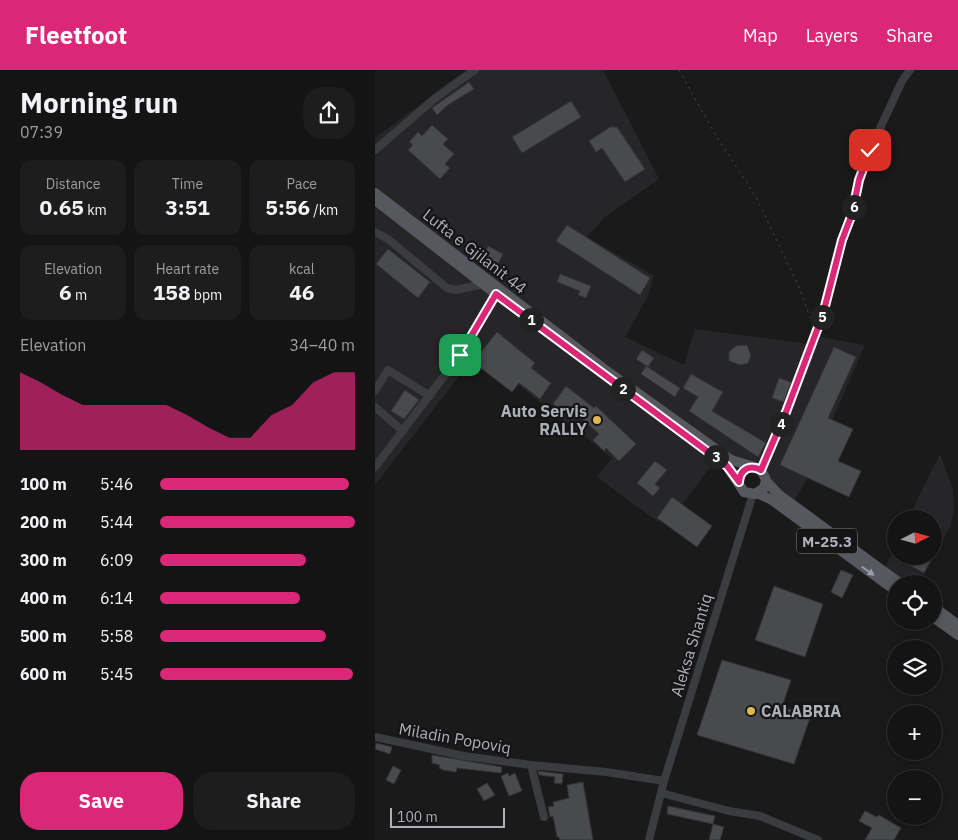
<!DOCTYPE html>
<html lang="en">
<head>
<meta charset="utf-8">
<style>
	:root { --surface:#141414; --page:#1d1d1d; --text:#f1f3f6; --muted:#9d9ea0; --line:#333334; --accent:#db2777 }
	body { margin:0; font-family:"IBM Plex Sans",sans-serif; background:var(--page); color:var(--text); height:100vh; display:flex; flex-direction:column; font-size:19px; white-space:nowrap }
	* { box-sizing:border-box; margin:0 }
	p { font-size:16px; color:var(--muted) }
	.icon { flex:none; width:28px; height:28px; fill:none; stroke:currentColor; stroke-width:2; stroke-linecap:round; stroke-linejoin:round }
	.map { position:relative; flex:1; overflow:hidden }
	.drawer { display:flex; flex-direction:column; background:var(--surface); width:375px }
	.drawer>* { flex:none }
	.needle { width:32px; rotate:84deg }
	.controls { position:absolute; left:512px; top:440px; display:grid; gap:10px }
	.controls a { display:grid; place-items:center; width:55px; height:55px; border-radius:50%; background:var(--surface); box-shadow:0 2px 8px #0003,0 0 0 1px var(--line); font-size:25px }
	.scale { position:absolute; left:15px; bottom:12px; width:115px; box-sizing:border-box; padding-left:5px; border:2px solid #aeb0b9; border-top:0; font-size:14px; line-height:18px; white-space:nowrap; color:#aeb0b9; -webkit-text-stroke:4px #151516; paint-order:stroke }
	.pin { position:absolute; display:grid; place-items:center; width:42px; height:42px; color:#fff; margin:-21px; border-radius:10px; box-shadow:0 2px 8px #0006 }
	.km { position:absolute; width:25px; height:25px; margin:-12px; border-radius:50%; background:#222; color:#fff; font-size:14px; line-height:25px; text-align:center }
	.round { display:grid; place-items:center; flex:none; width:52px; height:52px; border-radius:20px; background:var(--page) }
	.overview { display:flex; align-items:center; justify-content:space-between; height:85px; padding:0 20px }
	h1 { font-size:28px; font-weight:800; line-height:38px }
	.figures { display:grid; grid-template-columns:repeat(3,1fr); gap:8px; height:85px; padding:5px 20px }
	.figures div { display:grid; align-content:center; border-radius:12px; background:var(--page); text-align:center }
	.figures b { font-size:21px; font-weight:800 }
	.figures small { font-size:14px; font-weight:400 }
	.figures p { font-size:14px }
	.chart { height:140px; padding:10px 20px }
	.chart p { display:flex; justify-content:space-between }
	.chart svg { width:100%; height:90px; margin-top:5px; fill:var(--accent); opacity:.7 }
	.button { display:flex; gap:10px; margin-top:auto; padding:10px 20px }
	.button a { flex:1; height:58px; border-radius:20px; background:var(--accent); color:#fff; font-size:20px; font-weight:800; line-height:58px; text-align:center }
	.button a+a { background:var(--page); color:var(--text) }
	ul { padding:0 20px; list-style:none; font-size:16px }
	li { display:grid; grid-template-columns:80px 60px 1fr; align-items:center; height:38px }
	li i { height:12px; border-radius:6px; background:var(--accent) }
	header { display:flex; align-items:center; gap:30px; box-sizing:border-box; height:70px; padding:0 25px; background:var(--accent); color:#fff }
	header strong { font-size:24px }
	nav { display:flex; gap:28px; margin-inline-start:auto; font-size:18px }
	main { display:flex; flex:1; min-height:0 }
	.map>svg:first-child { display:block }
	.built { fill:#262628 }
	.building { fill:#494a4d; stroke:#343437 }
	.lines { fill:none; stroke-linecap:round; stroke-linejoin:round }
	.path { stroke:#414247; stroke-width:1; stroke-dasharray:2.5 4; stroke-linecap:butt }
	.minor { stroke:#3b3c40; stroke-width:8 }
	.major { stroke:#57585f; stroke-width:10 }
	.oneway { fill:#9d9ea7 }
	.route-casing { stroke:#fff; stroke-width:10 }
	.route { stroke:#db2777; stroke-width:6 }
	.poi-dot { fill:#ddb750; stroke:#151516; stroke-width:2 }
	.labels { text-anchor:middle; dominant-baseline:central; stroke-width:4.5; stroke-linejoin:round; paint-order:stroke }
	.shield { fill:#151516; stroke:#808288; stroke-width:1 }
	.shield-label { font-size:15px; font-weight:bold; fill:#aeb0b9 }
	.street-label { font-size:16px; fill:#aeb0b9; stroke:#151516 }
	.poi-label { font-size:16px; font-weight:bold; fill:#aeb0b9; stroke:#151516; text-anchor:end }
</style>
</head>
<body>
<header>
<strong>Fleetfoot</strong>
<nav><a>Map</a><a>Layers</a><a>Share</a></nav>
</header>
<main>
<section class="drawer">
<div class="overview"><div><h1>Morning run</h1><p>07:39</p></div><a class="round"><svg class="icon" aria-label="share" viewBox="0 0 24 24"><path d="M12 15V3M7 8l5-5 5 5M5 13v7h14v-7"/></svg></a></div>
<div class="figures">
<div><p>Distance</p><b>0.65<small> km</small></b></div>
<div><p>Time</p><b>3:51</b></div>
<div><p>Pace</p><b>5:56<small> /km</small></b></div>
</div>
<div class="figures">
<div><p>Elevation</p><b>6<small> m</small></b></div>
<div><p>Heart rate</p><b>158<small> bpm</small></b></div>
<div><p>kcal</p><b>46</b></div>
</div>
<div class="chart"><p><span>Elevation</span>34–40 m</p>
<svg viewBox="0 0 160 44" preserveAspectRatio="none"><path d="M0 44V6L10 11L20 17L30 22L40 22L50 22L60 22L70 22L80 27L90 33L100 38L110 38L120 27L130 22L140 11L150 6L160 6V44z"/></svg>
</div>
<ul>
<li><b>100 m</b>5:46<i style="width:97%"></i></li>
<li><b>200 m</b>5:44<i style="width:100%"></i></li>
<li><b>300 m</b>6:09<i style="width:75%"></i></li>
<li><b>400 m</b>6:14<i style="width:72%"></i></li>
<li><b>500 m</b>5:58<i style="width:85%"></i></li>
<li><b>600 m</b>5:45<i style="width:99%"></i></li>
</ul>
<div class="button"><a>Save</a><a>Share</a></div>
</section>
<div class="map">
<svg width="583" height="770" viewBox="0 0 583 770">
	<rect width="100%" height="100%" fill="#1a1a1b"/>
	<path class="built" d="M91,0h137l56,109 -54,38 -18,20 67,39 -6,20 -23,41 59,28 11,-36 122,16 4,-8 44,8 -59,136 -15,25 -25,-25 -46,-27 -39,52 -9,-3 -14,19 -61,-45 15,-19 -135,-105 -102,132v-347z
		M565,384l13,36 1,18 -3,17 -32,59h-23l-15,-8 15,-32v12h38v-37h-26z"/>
	<path class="building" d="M94,12l5,7 -26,16 -11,10 -5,-7z
		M196,31l10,16 -59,36 -10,-16z
		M57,55l16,14 -5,5 11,10 -9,10 5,4 -10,11 -32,-29 5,-5 -4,-3 9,-10 4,4z
		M235,57h7l28,42 -20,13 -23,-34 -6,4 -7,-11z
		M192,155l83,53 -10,17 -84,-54z
		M113,176l15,8 -5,10 -15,-7z
		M13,179l42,33 -12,16 -42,-34z
		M185,204l31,12 -5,12 -8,-3 2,-4 -23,-9z
		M122,262l38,31 -4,5 20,15 -11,16 -21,-16 -7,9 -39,-30z
		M372,275l4,10 -3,8 -7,2 -12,-4v-9l7,-6z
		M459,277l22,10 -28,61 25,11 -15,32 23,10 -12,26 -69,-32z
		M267,280l12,8 -6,9 -12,-8z
		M271,296l34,22 -5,9 -34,-23z
		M316,304l32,18 -11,19 54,32 -8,14 -69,-46 9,-14 -15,-9z
		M404,308l12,4 -7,20 -12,-4z
		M191,316l28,22 2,-2 40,38 -17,17 -13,-13 -2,3 -11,-11 6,-6 -22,-20 -4,5 -20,-15z
		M30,320l14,10 -15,19 -13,-8z
		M280,391l12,9 -12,14 5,4 -7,8 -16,-13z
		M297,427l40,29 -15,21 -40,-29z
		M541,486h17l-9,17 -13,-7z
		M466,500l12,5 -11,23 -11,-6z
		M399,516l49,18 -18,53 -50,-17z
		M347,590l69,20 -9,27 29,8 -17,49 -97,-29z
		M1,673l16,4 -2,7 -15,-5z
		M57,685l70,12 -1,6 -44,-5 -1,4 -13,-2 -4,-2 1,-3 -8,-2z
		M18,696l8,4 -7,14 -8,-4z
		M163,701l25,3 -1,10 -8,-1 1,-6 -16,-2z
		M133,703l1,3 6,-3 7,18 -13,5 -8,-20z
		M208,712l10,58h-33l-1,-3h-2l-4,-21 -3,1 -2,-10 6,-1 -1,-4 16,-4 -2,-13z
		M112,713l8,12 -11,6 -7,-12z
		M293,736l47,10 -2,8 -46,-10z
		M490,741l12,6 2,-2 22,13 -7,12h-29l7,-12 -13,-7z
		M338,754l11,3 -4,13h-11z"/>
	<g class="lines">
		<path class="path" d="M304,0l37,66 40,61 43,90 13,36"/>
		<path class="minor" d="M0,80l63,-54 37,-26
			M0,162l13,7 59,49 9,2 28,-6
			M0,321l13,-21 42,26
			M0,337l28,24
			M0,397l85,-112 36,-61
			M386,399l25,-57 37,-98 19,-74 10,-27 7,-33 11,-30 32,-69 8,-11
			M0,667l89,19 67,9 75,7 58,9
			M156,695l13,52
			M286,723l68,18 31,5 58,24
			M274,770l15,-59 89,-287"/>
		<path class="major" d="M0,123l229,176 127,91 30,9 5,11 -2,8 -9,6 -11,-2 -17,-26 -231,-172 -121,-94
			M391,411l12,13 123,90
			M382,423l15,7 124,91
			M559,537l24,18
			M559,548l24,17"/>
	</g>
	<defs><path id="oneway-solid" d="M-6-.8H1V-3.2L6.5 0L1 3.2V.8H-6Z" transform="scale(1.25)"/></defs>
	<use class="oneway" href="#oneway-solid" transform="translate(493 501) rotate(35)"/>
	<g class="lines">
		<g class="route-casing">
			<path id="route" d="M85,285l36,-61 231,172 12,16c1,-13 11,-18 22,-12l25,-58 37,-98 19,-74 10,-26 7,-34 11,-30"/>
		</g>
		<use href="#route" class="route"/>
	</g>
	<g class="poi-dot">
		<circle cx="222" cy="350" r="5"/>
		<circle cx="376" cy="641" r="5"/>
	</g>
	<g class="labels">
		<rect class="shield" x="422" y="458.5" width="60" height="25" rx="4"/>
		<g class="shield-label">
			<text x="452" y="471">M-25.3</text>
		</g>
		<g class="street-label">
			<text transform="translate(100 181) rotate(38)">Lufta e Gjilanit 44</text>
			<text transform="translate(316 575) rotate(-73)">Aleksa Shantiq</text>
			<text transform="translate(80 668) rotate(10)">Miladin Popoviq</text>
		</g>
		<g class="poi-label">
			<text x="212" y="341">Auto Servis<tspan x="212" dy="18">RALLY</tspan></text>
			<text x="386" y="641" text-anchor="start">CALABRIA</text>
		</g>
	</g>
</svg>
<div class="controls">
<a><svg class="needle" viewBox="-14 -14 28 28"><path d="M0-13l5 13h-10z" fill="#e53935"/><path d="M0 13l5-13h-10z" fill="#9d9ea0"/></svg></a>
<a><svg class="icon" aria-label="locate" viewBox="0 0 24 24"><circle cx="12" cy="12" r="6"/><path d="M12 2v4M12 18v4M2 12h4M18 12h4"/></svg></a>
<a><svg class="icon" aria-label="layers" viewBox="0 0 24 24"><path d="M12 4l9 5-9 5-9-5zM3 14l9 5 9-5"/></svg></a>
<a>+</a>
<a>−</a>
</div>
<div class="scale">100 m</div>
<div class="pin" style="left:85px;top:285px;background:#1e9e55"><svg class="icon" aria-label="arrive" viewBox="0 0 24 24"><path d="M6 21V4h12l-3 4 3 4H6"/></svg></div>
<div class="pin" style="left:495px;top:80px;background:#d93025"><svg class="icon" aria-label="check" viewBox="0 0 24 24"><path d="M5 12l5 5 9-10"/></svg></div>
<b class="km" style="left:156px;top:250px">1</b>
<b class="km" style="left:248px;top:319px">2</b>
<b class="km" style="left:341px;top:387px">3</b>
<b class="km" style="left:406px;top:354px">4</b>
<b class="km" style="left:447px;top:247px">5</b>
<b class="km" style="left:479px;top:137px">6</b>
</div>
</main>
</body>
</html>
